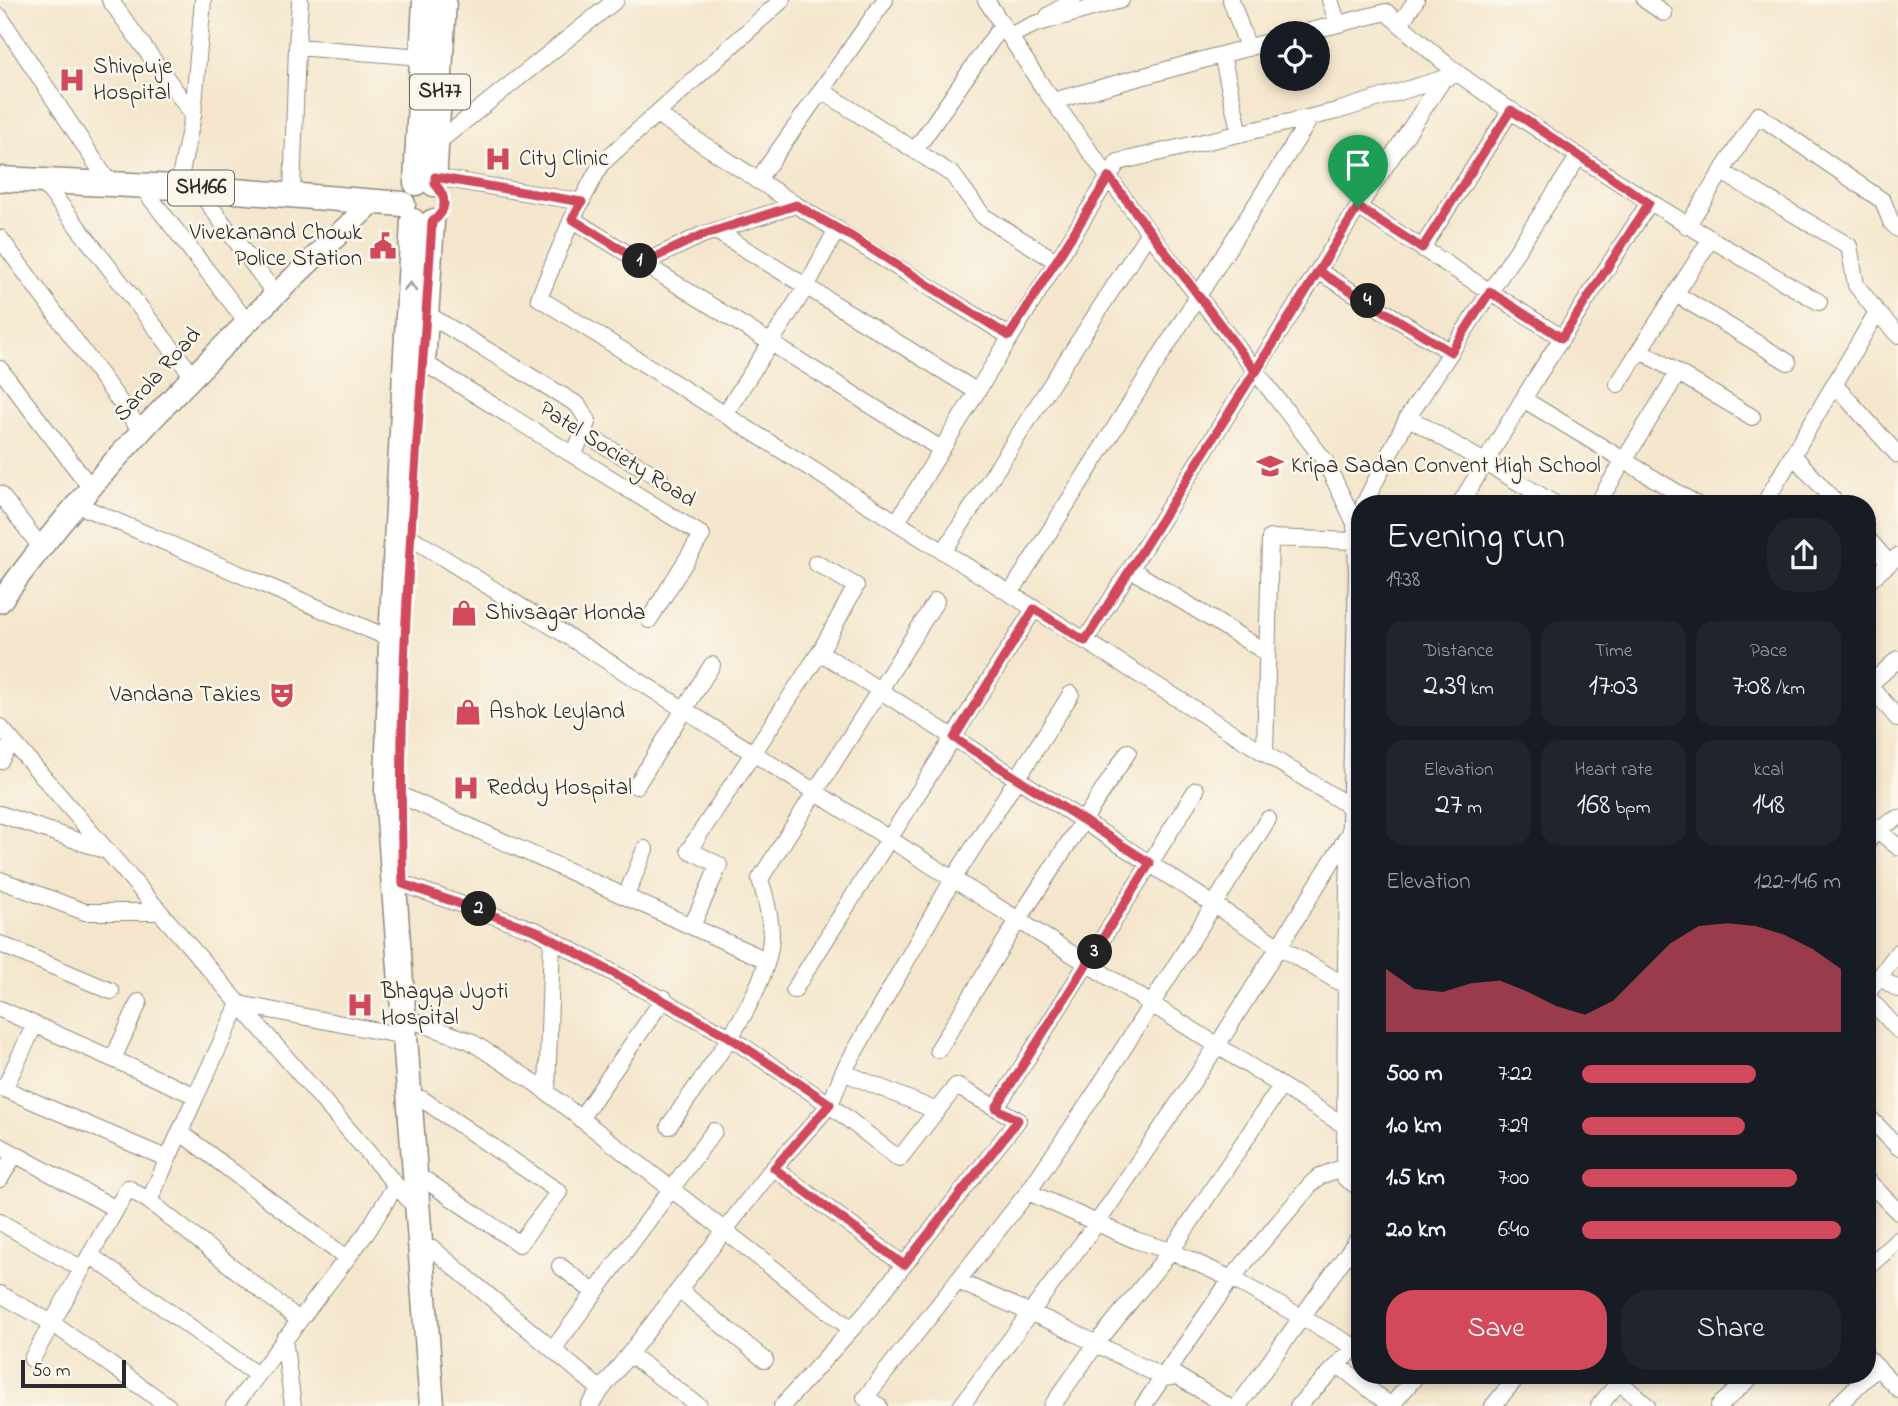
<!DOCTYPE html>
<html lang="en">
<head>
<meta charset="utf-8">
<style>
	:root { --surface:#171b24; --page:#20242c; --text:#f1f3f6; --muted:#9ea1a6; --accent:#d1495b }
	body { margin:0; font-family:"Indie Flower",sans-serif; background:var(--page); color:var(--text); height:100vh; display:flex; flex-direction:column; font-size:26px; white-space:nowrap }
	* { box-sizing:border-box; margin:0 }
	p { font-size:23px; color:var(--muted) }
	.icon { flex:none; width:38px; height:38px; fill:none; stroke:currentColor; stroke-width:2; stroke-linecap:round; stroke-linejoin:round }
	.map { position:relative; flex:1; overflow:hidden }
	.panel { position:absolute; left:1351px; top:495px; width:525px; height:889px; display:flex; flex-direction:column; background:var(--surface); border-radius:28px; box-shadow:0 4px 10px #0003 }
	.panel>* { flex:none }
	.fabs { position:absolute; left:1260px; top:21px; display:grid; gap:14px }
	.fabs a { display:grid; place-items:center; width:70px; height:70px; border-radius:50%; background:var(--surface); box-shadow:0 4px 10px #0003; font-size:35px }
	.scale { position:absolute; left:21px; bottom:18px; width:105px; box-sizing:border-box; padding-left:7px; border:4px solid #2b2b2b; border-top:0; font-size:19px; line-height:24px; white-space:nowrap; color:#2b2b2b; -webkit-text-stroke:5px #fbf7ec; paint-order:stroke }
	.pin { position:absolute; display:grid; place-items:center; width:60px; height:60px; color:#fff; margin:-72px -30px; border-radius:50% 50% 50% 0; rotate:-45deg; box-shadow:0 0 7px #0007 }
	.pin .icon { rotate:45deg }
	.km { position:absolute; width:35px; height:35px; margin:-18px; border-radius:50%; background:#222; color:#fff; font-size:19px; line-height:35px; text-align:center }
	.round { display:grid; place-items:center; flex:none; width:74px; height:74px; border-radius:28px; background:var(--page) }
	.headline { display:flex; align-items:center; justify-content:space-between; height:119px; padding:0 35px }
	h1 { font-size:38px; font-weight:600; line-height:52px }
	.stats { display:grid; grid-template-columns:repeat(3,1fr); gap:10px; height:119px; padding:7px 35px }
	.stats div { display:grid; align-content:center; border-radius:18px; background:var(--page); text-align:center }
	.stats b { font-size:30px; font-weight:600 }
	.stats small { font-size:19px; font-weight:400 }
	.stats p { font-size:19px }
	.chart { height:196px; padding:14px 35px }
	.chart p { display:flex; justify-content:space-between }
	.chart svg { width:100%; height:126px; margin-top:7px; fill:var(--accent); opacity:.7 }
	.primary-button { display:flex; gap:14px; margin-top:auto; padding:14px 35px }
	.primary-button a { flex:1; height:80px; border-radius:28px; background:var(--accent); color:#fff; font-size:28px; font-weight:600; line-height:80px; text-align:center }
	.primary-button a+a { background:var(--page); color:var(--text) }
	ul { padding:0 35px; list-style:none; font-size:23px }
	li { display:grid; grid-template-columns:112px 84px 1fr; align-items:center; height:52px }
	li i { height:18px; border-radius:9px; background:var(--accent) }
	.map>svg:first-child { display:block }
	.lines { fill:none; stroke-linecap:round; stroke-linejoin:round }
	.street-casing { stroke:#90887c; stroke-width:18 }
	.secondary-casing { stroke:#90887c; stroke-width:24 }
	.primary-casing { stroke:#90887c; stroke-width:27 }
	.street { stroke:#fff; stroke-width:16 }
	.secondary { stroke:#fff; stroke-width:21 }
	.primary { stroke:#fff; stroke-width:24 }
	.oneway { stroke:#a0a0a0 }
	.route-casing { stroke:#fff; stroke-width:14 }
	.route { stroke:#d1495b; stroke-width:9 }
	.labels { text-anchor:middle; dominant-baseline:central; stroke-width:5; stroke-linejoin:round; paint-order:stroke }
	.shield { fill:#fbf7ec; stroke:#696865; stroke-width:2 }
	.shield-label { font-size:21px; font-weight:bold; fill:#2b2b2b }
	.poi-label { font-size:23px; fill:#2b2b2b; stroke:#fbf7ec; text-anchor:start }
	.street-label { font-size:23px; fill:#2b2b2b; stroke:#fbf7ec }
</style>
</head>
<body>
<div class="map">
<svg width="1898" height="1406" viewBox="0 0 1898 1406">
	<rect width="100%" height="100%" fill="#fbf7ec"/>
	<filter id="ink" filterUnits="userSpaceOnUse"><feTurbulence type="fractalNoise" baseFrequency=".0143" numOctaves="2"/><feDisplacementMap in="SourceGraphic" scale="14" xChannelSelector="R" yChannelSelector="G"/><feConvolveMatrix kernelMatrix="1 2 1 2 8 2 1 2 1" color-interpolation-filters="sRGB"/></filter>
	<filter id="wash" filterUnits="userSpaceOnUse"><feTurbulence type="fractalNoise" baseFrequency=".00686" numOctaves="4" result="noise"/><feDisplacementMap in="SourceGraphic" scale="28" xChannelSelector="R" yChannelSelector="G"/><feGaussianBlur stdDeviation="1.57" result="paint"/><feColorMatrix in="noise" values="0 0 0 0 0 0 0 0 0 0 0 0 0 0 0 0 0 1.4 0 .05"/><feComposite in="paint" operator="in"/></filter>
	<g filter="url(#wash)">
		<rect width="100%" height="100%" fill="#f4e6cc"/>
	</g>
	<g filter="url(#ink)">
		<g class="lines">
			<g class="street-casing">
				<path id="street" d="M110,0l83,115
					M986,0l56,86 111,152 172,223 30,62 2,50 -11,389 -1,216 15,10
					M1231,0l17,48
					M1330,0l8,24
					M1645,0l19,13
					M1048,16l25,-16
					M0,17l111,169
					M1400,24l16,-24
					M1303,33l83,-21c24,20 47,43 73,62 115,84 237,158 360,228
					M1009,36l26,-12 86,-24
					M297,47l3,-47
					M1222,55l18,79
					M821,90l132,85 30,41 73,45
					M1053,101l219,-60
					M658,115l138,90
					M437,143l179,-143
					M916,149l86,-124
					M1722,172l127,74 7,39 21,27
					M435,177l147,25
					M757,181l128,-181
					M43,182l150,194
					M142,187l104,134
					M178,187l15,-72 10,-115
					M197,188l78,106
					M292,194l5,-147 125,10
					M1358,207l204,131
					M572,219l29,-55 181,-164
					M1687,226l71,-111 125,86 8,21 7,7
					M716,231l260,160
					M0,238l142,194
					M1422,248l89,-138
					M643,263l59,-28 94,-30 213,131
					M1318,271l133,81
					M1676,294l112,68
					M427,314l151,91 10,16 -14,33
					M1640,350l112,67
					M423,362l279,173 -53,85
					M0,369l91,119
					M1618,384l92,-144
					M1834,384l64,71
					M1523,399l173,105
					M725,414l81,-127 31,-58
					M1408,417l147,87
					M583,433l77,45
					M941,449l-369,-230 -33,79 821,515
					M1793,455l44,49
					M0,494l40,52
					M76,504l315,135
					M1364,504l44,-87 171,-261
					M1460,504l76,-126 113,-175
					M1597,504l81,-131
					M1764,504l113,-192 21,23
					M897,522l221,-360 219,-51 121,-37
					M412,538l933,588
					M1867,538l22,25
					M944,551l205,-319
					M1132,570l135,83
					M1867,582l31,-26
					M1010,594l301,-477
					M1085,641l270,-429 89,-134
					M820,652l458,294 68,40
					M1867,682l31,37
					M1867,687l31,-28
					M0,727l416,481
					M1265,754l5,-216 85,3
					M0,761l12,-19
					M636,786l76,-121
					M400,795l366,165
					M0,814l104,36
					M1867,821l31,26
					M1867,843l8,-13 23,-12
					M0,880l85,32h75
					M403,884l134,47 191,105 102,69 13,-33 109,-191 119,-187
					M626,896l19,-47
					M692,926l27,-61 -30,-15 131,-198 36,-66 -40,-23
					M0,944l111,47
					M1879,977l19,12
					M794,990l240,-381
					M1867,994l31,-42
					M1867,996l31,34
					M0,1009l196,87 43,-92 165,32
					M414,1021l56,20 65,42 316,246
					M938,1050l79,-128 111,-170
					M113,1059l26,-57
					M843,1072l94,39
					M0,1087l168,72
					M4,1089l31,-65
					M547,1093l5,-154
					M422,1099l137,93 -40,52 -92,-63
					M996,1108l200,-318
					M1867,1115l31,32
					M580,1119l84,-121
					M669,1126c32,-48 100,-131 102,-189 0,-20 -5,-39 -11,-58l176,-278
					M180,1132l166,126
					M0,1146l116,63
					M774,1168l130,97
					M0,1179l15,-25
					M1867,1180l31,32
					M1028,1192l107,48 36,11 69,32 115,64
					M149,1201l47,-105
					M0,1222l82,47 46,-81 21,13 150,119
					M433,1249l168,141
					M90,1255l167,120
					M560,1266l35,27
					M1867,1268l31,-28
					M957,1281l100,43 107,54 13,-2 50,30
					M679,1290l86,70
					M0,1294l52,29 30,-54
					M284,1339l9,67
					M554,1348l160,-217
					M629,1354l70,52
					M1867,1357l31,32
					M32,1359l20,-36 116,83
					M1338,1365l53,41
					M1613,1376l34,30
					M234,1406l133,-174 29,-47
					M589,1406l180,-233 61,-68 69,54 57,-73 62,34 -151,192 -85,94
					M879,1406l-14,-8 163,-206 66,-97 174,-276
					M961,1406l136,-183 120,-177 133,-214
					M1052,1406l44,-62 75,-93 110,-165
					M1143,1406l88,-127 80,-95 9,-8 25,-9
					M1238,1406l122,-170
					M1298,1406l62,-64
					M1391,1406l25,-30
					M1493,1406l25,-30
					M1599,1406l21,-25
					M1719,1406l33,-30
					M1837,1406l40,-39"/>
			</g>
			<g class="secondary-casing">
				<path id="secondary" d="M0,602c108,-149 241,-276 374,-401"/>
			</g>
			<g class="primary-casing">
				<path id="primary" d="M0,179l197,9 206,16
					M416,183l9,-183
					M434,184l10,-184
					M413,221l-22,418 -4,152 45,615
					M423,365l9,-143"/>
			</g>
			<use href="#street" class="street"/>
			<use href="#secondary" class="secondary"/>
			<use href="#primary" class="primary"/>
		</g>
		<defs><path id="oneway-chevron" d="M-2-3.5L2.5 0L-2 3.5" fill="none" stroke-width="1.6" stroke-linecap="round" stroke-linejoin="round" transform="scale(1.75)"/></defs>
		<use class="oneway" href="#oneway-chevron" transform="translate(410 287) rotate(-87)"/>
	</g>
	<g class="lines" filter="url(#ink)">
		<g class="route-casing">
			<path id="route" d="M1358,207l-102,165 -147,-195 -100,159 -155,-98 -58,-33 -94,30 -59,28 -71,-44 10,-17 -147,-25v7c13,14 12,27 -3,38 -13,220 -37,441 -29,662l134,47 191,105 102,68 -56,64 130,97 114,-145 -22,-12 154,-245 -196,-125 80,-129 51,32 229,-363 4,-7 133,81 39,-60 72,46 87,-135 -138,-93 -89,138 -64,-41"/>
		</g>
		<use href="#route" class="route"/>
	</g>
	<defs>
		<g id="hospital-bare" transform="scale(2.1)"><path d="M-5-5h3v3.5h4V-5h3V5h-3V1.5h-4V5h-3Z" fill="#d1495b" stroke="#fbf7ec" stroke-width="2.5" paint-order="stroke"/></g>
		<g id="civic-bare" transform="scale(2.1)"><path d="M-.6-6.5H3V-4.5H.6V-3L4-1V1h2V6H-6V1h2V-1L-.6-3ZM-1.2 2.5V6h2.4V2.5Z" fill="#d1495b" stroke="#fbf7ec" stroke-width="2.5" paint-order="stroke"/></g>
		<g id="school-bare" transform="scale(2.1)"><path d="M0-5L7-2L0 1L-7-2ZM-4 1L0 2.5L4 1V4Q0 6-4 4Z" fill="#d1495b" stroke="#fbf7ec" stroke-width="2.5" paint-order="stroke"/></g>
		<g id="shop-bare" transform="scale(2.1)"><path d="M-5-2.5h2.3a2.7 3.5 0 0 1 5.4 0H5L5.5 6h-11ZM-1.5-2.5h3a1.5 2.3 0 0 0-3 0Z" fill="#d1495b" stroke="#fbf7ec" stroke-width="2.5" paint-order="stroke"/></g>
		<g id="theatre-bare" transform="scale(2.1)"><path d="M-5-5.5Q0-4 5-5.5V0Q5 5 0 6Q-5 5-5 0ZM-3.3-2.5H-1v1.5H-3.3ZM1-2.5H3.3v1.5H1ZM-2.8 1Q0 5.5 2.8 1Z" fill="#d1495b" stroke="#fbf7ec" stroke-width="2.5" paint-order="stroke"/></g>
	</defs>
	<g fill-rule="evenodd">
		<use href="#hospital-bare" x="72" y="80"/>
		<use href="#hospital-bare" x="498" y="159"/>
		<use href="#civic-bare" x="383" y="246"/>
		<use href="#school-bare" x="1270" y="466"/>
		<use href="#shop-bare" x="464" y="613"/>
		<use href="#theatre-bare" x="282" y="695"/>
		<use href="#shop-bare" x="468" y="712"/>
		<use href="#hospital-bare" x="466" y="788"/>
		<use href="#hospital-bare" x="360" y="1005"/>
	</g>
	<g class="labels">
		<g class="shield">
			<rect x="410" y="74.5" width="60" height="35" rx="5"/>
			<rect x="168" y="170.5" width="66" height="35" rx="5"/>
		</g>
		<g class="shield-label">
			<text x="440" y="92">SH77</text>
			<text x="201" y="188">SH166</text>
		</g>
		<g class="poi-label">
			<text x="93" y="67">Shivpuje<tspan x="93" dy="26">Hospital</tspan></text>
			<text x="519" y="159">City Clinic</text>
			<text x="362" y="233" text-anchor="end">Vivekanand Chowk<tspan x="362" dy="26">Police Station</tspan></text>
			<text x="1291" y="466">Kripa Sadan Convent High School</text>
			<text x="485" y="613">Shivsagar Honda</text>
			<text x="261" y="695" text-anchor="end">Vandana Takies</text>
			<text x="489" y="712">Ashok Leyland</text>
			<text x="487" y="788">Reddy Hospital</text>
			<text x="381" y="992">Bhagya Jyoti<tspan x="381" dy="26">Hospital</tspan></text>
		</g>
		<g class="street-label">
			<text transform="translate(158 375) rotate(-48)">Sarola Road</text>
			<text transform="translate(617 455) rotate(32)">Patel Society Road</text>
		</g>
	</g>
</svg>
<div class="fabs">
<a><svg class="icon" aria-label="locate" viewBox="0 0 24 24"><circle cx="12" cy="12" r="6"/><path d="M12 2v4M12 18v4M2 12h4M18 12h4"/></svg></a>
</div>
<div class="scale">50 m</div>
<div class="pin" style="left:1358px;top:207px;background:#1e9e55"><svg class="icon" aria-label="arrive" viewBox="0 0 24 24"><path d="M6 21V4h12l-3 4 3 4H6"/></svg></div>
<b class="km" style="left:640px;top:261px">1</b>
<b class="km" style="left:479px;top:909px">2</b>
<b class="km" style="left:1095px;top:952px">3</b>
<b class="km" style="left:1368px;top:301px">4</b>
<section class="panel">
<div class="headline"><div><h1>Evening run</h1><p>19:38</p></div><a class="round"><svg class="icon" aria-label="share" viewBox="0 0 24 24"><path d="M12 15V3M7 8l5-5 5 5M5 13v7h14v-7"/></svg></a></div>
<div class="stats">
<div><p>Distance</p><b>2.39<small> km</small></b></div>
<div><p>Time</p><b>17:03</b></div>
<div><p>Pace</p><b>7:08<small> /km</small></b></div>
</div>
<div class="stats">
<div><p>Elevation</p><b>27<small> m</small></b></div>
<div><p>Heart rate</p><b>168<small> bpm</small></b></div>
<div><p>kcal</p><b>148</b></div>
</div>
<div class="chart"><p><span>Elevation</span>122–146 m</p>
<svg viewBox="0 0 160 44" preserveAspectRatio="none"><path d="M0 44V22L10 29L20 30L30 27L40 26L50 30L60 35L70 38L80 33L90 23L100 13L110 7L120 6L130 7L140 10L150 15L160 22V44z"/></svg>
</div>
<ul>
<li><b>500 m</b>7:22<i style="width:67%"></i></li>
<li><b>1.0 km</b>7:29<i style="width:63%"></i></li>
<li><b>1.5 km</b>7:00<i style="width:83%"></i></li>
<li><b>2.0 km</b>6:40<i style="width:100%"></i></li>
</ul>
<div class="primary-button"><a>Save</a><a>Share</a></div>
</section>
</div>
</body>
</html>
